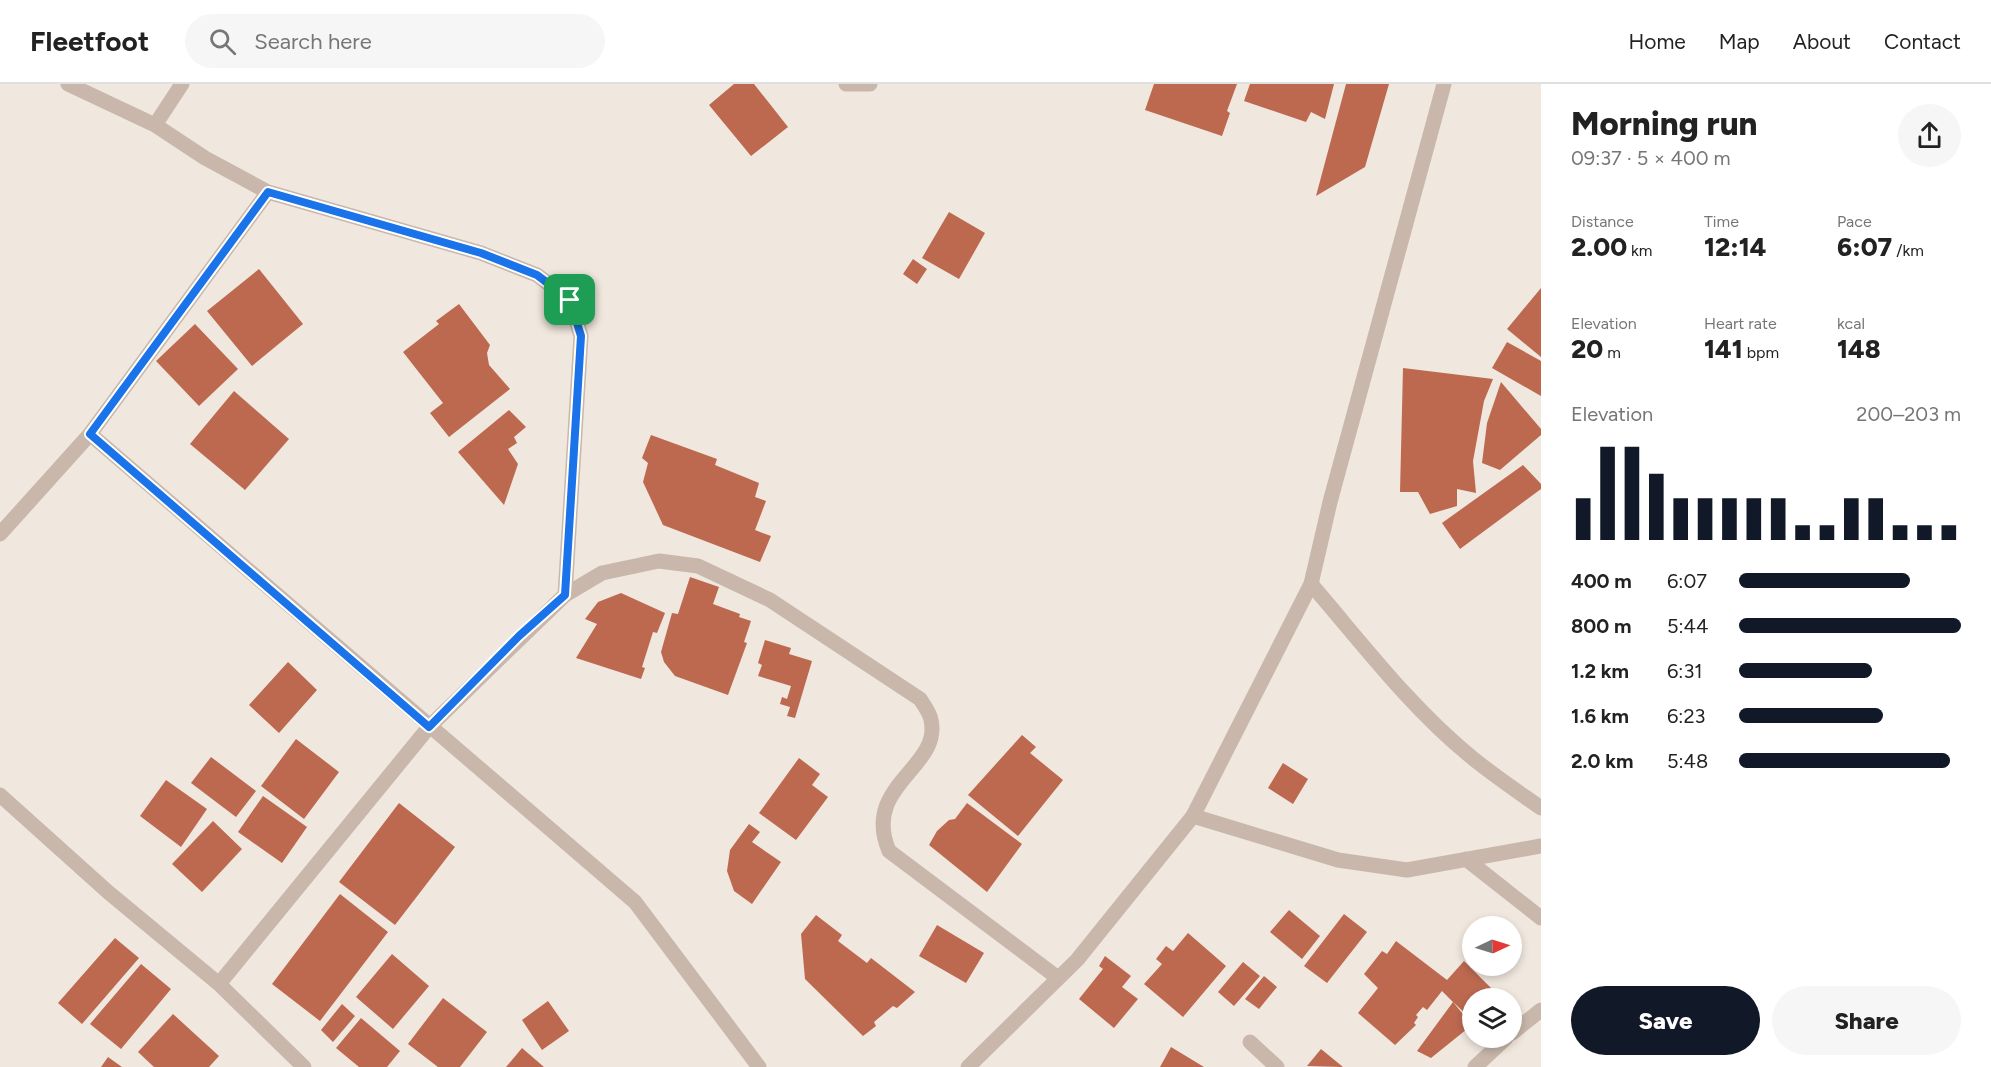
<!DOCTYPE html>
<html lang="en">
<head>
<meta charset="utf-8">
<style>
	:root { --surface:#fff; --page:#f6f6f6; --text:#222; --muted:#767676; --line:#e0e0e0; --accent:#111827 }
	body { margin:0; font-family:Figtree,sans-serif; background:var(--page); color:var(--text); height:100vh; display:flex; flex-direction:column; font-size:22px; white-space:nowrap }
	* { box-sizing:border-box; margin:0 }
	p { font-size:20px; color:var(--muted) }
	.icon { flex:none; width:33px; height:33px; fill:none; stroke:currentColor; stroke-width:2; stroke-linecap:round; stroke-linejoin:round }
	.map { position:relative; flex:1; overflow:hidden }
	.sheet { display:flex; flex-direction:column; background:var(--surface); width:450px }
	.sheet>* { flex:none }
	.needle { width:39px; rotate:86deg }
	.buttons { position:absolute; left:1462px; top:832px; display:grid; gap:12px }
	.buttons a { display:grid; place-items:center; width:60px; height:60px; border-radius:50%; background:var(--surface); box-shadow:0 3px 9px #0003; font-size:30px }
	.pin { position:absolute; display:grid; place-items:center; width:51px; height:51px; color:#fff; margin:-26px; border-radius:12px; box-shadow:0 3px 9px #0006 }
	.round { display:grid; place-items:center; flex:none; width:63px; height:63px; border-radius:32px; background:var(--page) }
	.headline { display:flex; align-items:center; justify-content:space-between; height:102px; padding:0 30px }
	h1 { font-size:33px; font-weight:800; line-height:45px }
	.metrics { display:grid; grid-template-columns:repeat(3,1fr); gap:9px; height:102px; padding:6px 30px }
	.metrics div { display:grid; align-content:center }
	.metrics b { font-size:26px; font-weight:800 }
	.metrics small { font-size:16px; font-weight:400 }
	.metrics p { font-size:16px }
	.chart { height:168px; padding:12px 30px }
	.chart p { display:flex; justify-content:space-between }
	.chart svg { width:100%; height:108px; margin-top:6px; stroke:var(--accent); stroke-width:6 }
	.action { display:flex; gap:12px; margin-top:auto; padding:12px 30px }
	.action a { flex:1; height:69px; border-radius:36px; background:var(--accent); color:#fff; font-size:24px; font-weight:800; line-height:69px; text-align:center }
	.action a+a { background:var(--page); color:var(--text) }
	ul { padding:0 30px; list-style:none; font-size:20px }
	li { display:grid; grid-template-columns:96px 72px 1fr; align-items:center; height:45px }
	li i { height:15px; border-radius:8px; background:var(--accent) }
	header { display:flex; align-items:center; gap:36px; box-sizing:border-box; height:84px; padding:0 30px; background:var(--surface); border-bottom:2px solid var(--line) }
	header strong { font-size:28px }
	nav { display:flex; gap:33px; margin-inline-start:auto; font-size:21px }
	.search { width:420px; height:54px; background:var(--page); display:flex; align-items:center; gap:15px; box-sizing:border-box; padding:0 21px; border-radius:33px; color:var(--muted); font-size:22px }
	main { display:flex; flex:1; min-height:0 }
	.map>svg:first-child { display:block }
	.building { fill:#bc6950 }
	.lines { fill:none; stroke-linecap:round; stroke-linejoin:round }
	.minor { stroke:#c8b7aa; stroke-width:15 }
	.tertiary { stroke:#c8b7aa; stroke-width:15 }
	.route-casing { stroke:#fff; stroke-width:12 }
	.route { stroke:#1a73e8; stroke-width:8 }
</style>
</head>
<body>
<header>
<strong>Fleetfoot</strong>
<div class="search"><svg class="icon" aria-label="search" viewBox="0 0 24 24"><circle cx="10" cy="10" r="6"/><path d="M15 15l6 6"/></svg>Search here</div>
<nav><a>Home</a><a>Map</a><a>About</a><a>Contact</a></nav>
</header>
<main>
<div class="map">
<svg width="1541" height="983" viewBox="0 0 1541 983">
	<rect width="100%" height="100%" fill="#f0e7de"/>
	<path class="building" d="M734,0h20l34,43 -37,29 -42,-51z
		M1154,0h83l-10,27 3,2 -8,23 -77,-26z
		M1250,0h84l-9,35 -14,-7 -5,10 -62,-21z
		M1346,0h43l-24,83 -49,29z
		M949,128l36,21 -26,46 -37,-21z
		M913,175l14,10 -10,15 -14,-10z
		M259,185l44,55 -51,42 -45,-55z
		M1541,204v69l-34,-28z
		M459,220l31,41 -3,8 2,12 21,24 -61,48 -19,-24 13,-10 -40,-51 36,-28 -3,-3z
		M195,240l43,45 -39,37 -43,-45z
		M1507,258l34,19v35l-49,-28z
		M1403,284l90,11 -9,22 -11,60 3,32 -19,-4v17l-27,8 -12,-22h-18z
		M1501,298l40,47v6l-41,35 -18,-7 5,-40z
		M234,307l55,48 -44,51 -55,-46z
		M509,326l17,17 -12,10 3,6 -9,6 10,15 -14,41 -46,-53z
		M651,351l66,24 -2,6 44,18 -4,14 11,4 -11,29 16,6 -11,26 -97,-37 -20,-43 5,-19 -6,-5z
		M1523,381l18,19v5l-81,60 -18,-26z
		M690,493l29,10 -6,17 27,10 -1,3 12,4 -7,21 3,1 -19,52 -53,-19 -11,-14 -3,-10 11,-39 6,1z
		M621,509l44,20 -8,20 -4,-1 -11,35 3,1 -4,11 -65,-21 21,-34 -12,-5 13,-17z
		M765,556l26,8 -2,6 23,7 -17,57 -8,-2 3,-9 -10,-3 2,-7 5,2 4,-13 -33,-10 4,-11 -4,-2z
		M288,578l29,28 -38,43 -30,-28z
		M1022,651l14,12 -6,6 33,27 -45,56 -50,-41z
		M296,655l43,33 -35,47 -43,-33z
		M211,673l45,34 -20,26 -45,-34z
		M799,674l21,16 -8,11 16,12 -32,43 -37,-27z
		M1283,679l25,16 -15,25 -25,-16z
		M166,696l41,29 -26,38 -41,-31z
		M263,712l44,31 -25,36 -44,-31z
		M399,719l56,44 -60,78 -56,-43z
		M967,719l55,41 -35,48 -58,-47 8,-14 12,-11 6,-1z
		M213,737l29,28 -40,43 -30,-28z
		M749,740l11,8 -8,10 29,20 -29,42 -18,-13 -7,-20 3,-21z
		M340,810l48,38 -68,89 -48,-37z
		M1289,826l31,26 -18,23 -32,-27z
		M1344,830l23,18 -40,51 -23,-17z
		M816,831l26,20 -4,6 29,22 4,-5 44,34 -18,16 -4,-2 -19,16 2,4 -13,10 -58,-57 -4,-45z
		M937,841l47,28 -18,30 -47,-27z
		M1188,849l38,33 -43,51 -39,-33 18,-20 -6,-5 10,-13 7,5z
		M115,854l24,20 -57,66 -24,-21z
		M1396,857l51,39 17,-19 28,28 -10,10h-9v10l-6,6 -14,-13 19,23 -41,33 -14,-7 36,-49 -11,-11 -15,19 -4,-3 -7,8 2,2 -4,6 2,2 -21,20 -37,-32 20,-25 -14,-14 18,-23 5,3z
		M392,870l37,32 -36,43 -37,-32z
		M1105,872l26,20 -9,11 16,12 -24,29 -35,-29 24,-30 -4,-3z
		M1243,878l17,14 -26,30 -16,-14z
		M141,880l30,25 -50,60 -31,-25z
		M1264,892l13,11 -18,22 -14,-10z
		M443,914l44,34 -27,35h-22l-30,-23z
		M548,917l21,30 -27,19 -20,-30z
		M342,920l13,12 -22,26 -12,-12z
		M173,930l46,42 -10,11h-55l-16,-15z
		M361,934l39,33 -13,16h-28l-23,-19z
		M1171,963l33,20h-44z
		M522,964l22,19h-38z
		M1321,965l22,18 -36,-1z
		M108,973l14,10h-21z"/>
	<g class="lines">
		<path class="minor" d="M846,0h24
			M155,41l27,-41
			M268,108l213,61 56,22 33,25 11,36 -16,259
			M90,350l545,468 124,165
			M0,450l90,-100 178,-242 -63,-34 -50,-33 -87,-41
			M1311,500c50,58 99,123 159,172 23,19 47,35 71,52
			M0,711l108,97 111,92 85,83
			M1193,732l145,44 69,10 134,-24
			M1466,775l75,59
			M219,900l210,-257 136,-132 37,-22 57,-12 39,5 72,34 150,99c4,6 10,14 11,21 11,48 -70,65 -42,131l169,127
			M1512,949l29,-23
			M1250,958l27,25
			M1475,983l31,-29"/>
		<path class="tertiary" d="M968,983l109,-107 116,-144 118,-232 19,-82 114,-418"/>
	</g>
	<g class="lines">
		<g class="route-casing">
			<path id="route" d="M268,108l213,61 56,22 33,25 11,36 -16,259 -46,41 -90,91 -339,-293z"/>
		</g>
		<use href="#route" class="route"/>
	</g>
</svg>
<div class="buttons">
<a><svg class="needle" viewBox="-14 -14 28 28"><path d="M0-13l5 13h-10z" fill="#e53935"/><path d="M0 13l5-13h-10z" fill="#767676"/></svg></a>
<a><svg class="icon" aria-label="layers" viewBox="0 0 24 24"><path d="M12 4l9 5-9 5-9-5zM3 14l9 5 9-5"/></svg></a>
</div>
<div class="pin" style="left:570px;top:216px;background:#1e9e55"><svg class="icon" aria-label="arrive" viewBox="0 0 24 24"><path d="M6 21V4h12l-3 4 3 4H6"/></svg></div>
</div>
<section class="sheet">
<div class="headline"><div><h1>Morning run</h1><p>09:37 · 5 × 400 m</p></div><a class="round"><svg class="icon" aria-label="share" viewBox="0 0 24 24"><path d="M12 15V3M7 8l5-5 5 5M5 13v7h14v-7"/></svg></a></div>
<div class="metrics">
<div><p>Distance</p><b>2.00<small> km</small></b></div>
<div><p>Time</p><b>12:14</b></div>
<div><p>Pace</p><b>6:07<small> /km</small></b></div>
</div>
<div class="metrics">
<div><p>Elevation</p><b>20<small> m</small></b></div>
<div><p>Heart rate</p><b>141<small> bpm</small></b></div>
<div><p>kcal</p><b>148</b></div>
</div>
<div class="chart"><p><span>Elevation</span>200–203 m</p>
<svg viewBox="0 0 160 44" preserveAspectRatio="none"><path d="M5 44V27M15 44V6M25 44V6M35 44V17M45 44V27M55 44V27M65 44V27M75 44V27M85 44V27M95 44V38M105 44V38M115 44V27M125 44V27M135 44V38M145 44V38M155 44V38"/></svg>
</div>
<ul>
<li><b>400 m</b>6:07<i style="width:77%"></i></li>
<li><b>800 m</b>5:44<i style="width:100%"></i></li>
<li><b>1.2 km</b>6:31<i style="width:60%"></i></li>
<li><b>1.6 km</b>6:23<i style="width:65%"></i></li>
<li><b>2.0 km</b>5:48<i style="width:95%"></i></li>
</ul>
<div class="action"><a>Save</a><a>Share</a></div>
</section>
</main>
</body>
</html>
